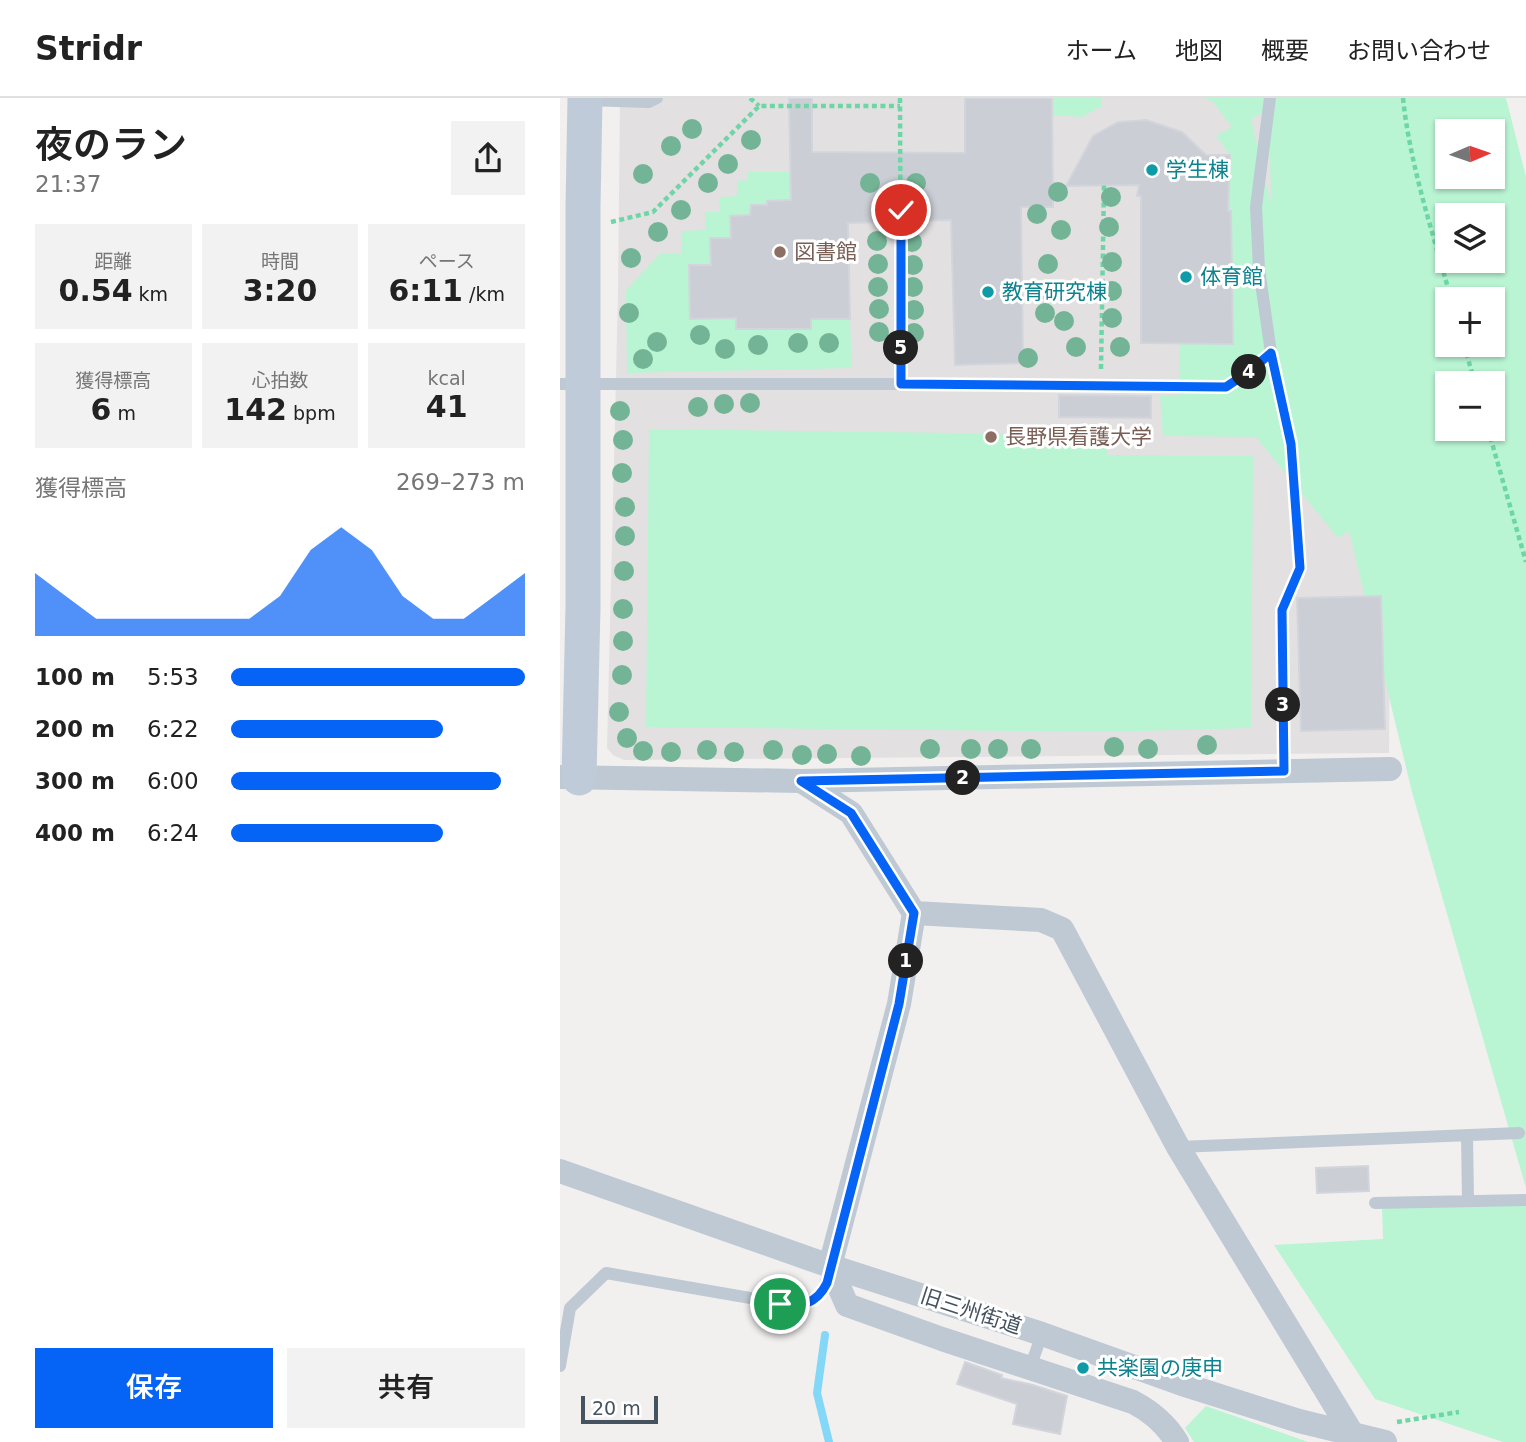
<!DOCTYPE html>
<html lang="ja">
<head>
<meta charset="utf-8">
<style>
	:root { --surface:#fff; --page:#f2f2f2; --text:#222; --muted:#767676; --line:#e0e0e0; --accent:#0563f6 }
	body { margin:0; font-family:"DejaVu Sans","Noto Sans JP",sans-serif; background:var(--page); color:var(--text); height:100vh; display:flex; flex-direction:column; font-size:26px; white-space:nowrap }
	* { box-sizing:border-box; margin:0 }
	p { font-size:23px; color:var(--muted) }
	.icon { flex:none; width:38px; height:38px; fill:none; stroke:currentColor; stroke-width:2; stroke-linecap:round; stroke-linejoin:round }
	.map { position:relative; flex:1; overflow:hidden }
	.details { display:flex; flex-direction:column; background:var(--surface); width:560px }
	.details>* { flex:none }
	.needle { width:46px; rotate:88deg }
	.buttons { position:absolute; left:875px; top:21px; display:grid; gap:14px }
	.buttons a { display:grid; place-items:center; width:70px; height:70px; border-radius:0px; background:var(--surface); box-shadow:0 2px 5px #0004; font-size:35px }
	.scale { position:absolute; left:21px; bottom:18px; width:77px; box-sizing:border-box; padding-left:7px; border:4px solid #45525f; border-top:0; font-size:19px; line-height:24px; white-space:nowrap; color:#45525f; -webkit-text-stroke:5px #fff; paint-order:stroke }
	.pin { position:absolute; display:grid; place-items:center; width:60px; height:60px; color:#fff; margin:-30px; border:4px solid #fff; border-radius:50%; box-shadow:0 2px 7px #0007 }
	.km { position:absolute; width:35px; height:35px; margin:-18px; border-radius:50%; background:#222; color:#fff; font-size:19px; line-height:35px; text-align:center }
	.round { display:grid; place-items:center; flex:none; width:74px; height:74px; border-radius:0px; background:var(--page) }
	.overview { display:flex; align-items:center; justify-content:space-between; height:119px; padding:0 35px }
	h1 { font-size:38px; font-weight:600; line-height:52px }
	.figures { display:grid; grid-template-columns:repeat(3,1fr); gap:10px; height:119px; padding:7px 35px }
	.figures div { display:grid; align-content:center; border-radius:0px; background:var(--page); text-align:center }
	.figures b { font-size:30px; font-weight:600 }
	.figures small { font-size:19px; font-weight:400 }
	.figures p { font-size:19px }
	.chart { height:196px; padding:14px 35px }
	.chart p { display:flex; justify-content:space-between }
	.chart svg { width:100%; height:126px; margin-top:7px; fill:var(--accent); opacity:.7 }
	.button { display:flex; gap:14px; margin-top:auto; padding:14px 35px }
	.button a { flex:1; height:80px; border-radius:0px; background:var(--accent); color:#fff; font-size:28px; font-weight:600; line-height:80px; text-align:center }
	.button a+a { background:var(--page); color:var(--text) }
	ul { padding:0 35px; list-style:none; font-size:23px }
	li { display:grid; grid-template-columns:112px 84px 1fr; align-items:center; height:52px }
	li i { height:18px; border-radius:9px; background:var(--accent) }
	header { display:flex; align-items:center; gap:42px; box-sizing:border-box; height:98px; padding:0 35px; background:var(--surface); border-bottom:2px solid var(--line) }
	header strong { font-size:33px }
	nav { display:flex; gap:38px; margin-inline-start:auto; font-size:24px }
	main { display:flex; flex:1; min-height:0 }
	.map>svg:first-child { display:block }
	.education { fill:#e3e0e1 }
	.green { fill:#b9f4d3; fill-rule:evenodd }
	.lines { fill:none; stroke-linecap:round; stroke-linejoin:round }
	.stream { stroke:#82d8f6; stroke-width:8 }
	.building { fill:#cbced5; stroke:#d3d5dc; stroke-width:2 }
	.path { stroke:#6dd6a7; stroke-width:4.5; stroke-dasharray:5 3.5; stroke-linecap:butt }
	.lane { stroke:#bec9d3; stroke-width:12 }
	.street { stroke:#bec9d3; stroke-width:24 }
	.secondary { stroke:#c0cbda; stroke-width:35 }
	.tree { fill:#74b496 }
	.route-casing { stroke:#fff; stroke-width:14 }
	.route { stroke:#0563f6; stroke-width:9 }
	.culture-dot { fill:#0f9aa8; stroke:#fff; stroke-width:2.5 }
	.education-dot { fill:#8d6e63; stroke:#fff; stroke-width:2.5 }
	.labels { text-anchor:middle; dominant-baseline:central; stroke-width:6; stroke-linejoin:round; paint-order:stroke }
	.culture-label { font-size:21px; fill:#0d838f; stroke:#fff; text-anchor:start }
	.education-label { font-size:21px; fill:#785e54; stroke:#fff; text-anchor:start }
	.street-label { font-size:21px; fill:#45525f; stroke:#fff }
</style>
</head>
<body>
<header>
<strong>Stridr</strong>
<nav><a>ホーム</a><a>地図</a><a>概要</a><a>お問い合わせ</a></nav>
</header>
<main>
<section class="details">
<div class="overview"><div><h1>夜のラン</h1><p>21:37</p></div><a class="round"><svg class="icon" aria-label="share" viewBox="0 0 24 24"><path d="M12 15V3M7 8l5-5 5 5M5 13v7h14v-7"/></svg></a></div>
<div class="figures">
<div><p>距離</p><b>0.54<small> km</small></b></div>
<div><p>時間</p><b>3:20</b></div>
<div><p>ペース</p><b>6:11<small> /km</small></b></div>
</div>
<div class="figures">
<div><p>獲得標高</p><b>6<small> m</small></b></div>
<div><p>心拍数</p><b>142<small> bpm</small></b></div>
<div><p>kcal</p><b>41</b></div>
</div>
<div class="chart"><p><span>獲得標高</span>269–273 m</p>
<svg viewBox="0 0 160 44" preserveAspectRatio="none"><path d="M0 44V22L10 30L20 38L30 38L40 38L50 38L60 38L70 38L80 30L90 14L100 6L110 14L120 30L130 38L140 38L150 30L160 22V44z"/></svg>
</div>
<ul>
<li><b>100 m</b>5:53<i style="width:100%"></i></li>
<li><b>200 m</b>6:22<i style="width:72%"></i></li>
<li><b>300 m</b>6:00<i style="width:92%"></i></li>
<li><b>400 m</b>6:24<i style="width:72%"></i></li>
</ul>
<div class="button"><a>保存</a><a>共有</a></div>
</section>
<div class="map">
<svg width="966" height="1344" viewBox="0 0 966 1344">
	<rect width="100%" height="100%" fill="#f2efef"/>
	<path class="education" d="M60,0h692l78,481 -1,174 -765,7 -11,-5 -6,-7 11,-454z"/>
	<path class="green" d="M492,0h49l1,8 -20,11 -30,-2z
		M645,0h301l20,79v1011l-114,-396 -63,-261 -11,7 -82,-101 -93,-1 -3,-40 19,-1 1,-51h53l-2,-133h-28v-26h26l1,-30 -14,-19 16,-9 -19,-25zM709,11l2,91h-1l-19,-81zM887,33h46v46h-46zM887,117h46v46h-46zM887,201h46v46h-46zM887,285h46v46h-46z
		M188,74h43v28l-23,1 -1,4h-16l-1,10 -20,1 1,22 -21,1 1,26h-22l1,54 46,-1v11h74l1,-10h39l2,49 -225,5 -1,-83 34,-36 21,-1v-22l24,-1v-18h15l-1,-15 18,-1v-15l11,-1z
		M89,331l458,6v20l146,1 -2,272 -147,4 -458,-5z
		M966,1105v239h-23l-128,-43 -101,-154 109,-6 -1,-32z
		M646,1308l102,36h-114l-9,-14z"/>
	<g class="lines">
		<path class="stream" d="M265,1237l-8,58 12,49"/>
	</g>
	<path class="building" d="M229,0h23v54l153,1v-55h87l1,109h-32l2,156 -68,2 -4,-145 -103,3 2,96h-39v10h-75v-11l-46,1 -1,-54h22l-1,-27h21l-1,-22 20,-1 1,-10h16v-4l24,-1z
		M586,22l36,12 24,23h24l-2,56h3l2,133 -92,-1v-147h-4l2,-11 -73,1 27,-50 25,-14z
		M499,297l92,1v22l-92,-1z
		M821,498l4,133 -84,2 -4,-133z
		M808,1068l1,25 -52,2 -1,-25z
		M405,1264l37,13 -1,3 32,7 34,11 -7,38 -47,-10 4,-20 -60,-20z"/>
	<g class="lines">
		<path class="path" d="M190,0l9,8
			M340,0l1,269
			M843,0c7,68 30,135 48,201
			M51,124l42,-10 106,-106h141
			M904,247l11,38
			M541,271l3,-184
			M928,331l38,133
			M837,1324l62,-10"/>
		<path class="lane" d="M710,0l-14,109 3,62 12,84 20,91 9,124 -18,42 2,161
			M25,2l64,2 8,-4
			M0,286h341l325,4 25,-18 20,-17
			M907,1037l1,66
			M618,1049l341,-14
			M815,1105l151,-3
			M0,1268l10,-58 36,-35 190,33c22,-5 29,-15 33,-36
			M470,1270l12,-34"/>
		<path class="street" d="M0,679l241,4 50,32 63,100 -15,91 -69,262 17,39 95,34 191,63c19,10 33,22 44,40
			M243,683l587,-12
			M354,815l127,7 21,9 116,218 175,288
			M0,1073l270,95 212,68 140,50 117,37 86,21"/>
		<path class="secondary" d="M19,680l4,-171v-400l2,-109"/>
	</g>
	<g class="tree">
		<circle cx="132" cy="31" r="10"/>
		<circle cx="191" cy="42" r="10"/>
		<circle cx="111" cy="48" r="10"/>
		<circle cx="168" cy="66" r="10"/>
		<circle cx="83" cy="76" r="10"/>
		<circle cx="148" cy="85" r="10"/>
		<circle cx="310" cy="85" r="10"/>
		<circle cx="356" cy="85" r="10"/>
		<circle cx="498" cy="94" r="10"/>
		<circle cx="551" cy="99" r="10"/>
		<circle cx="121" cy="112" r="10"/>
		<circle cx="477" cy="116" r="10"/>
		<circle cx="549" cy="129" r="10"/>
		<circle cx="501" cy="132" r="10"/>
		<circle cx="98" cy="134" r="10"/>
		<circle cx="317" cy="143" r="10"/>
		<circle cx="352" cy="144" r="10"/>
		<circle cx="71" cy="160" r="10"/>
		<circle cx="552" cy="164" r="10"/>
		<circle cx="318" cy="166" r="10"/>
		<circle cx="488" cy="166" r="10"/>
		<circle cx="353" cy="167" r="10"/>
		<circle cx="318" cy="189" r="10"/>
		<circle cx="353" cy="189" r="10"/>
		<circle cx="485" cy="192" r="10"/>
		<circle cx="552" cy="193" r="10"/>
		<circle cx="319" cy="211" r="10"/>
		<circle cx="354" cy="212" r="10"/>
		<circle cx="69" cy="215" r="10"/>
		<circle cx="485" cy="215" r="10"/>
		<circle cx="552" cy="220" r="10"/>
		<circle cx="504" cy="223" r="10"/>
		<circle cx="319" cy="234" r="10"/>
		<circle cx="354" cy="235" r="10"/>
		<circle cx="140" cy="237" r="10"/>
		<circle cx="97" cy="244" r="10"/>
		<circle cx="238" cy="245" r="10"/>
		<circle cx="269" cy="245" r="10"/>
		<circle cx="198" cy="247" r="10"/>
		<circle cx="516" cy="249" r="10"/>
		<circle cx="560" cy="249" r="10"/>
		<circle cx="165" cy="251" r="10"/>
		<circle cx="468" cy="260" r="10"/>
		<circle cx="83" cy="261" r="10"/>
		<circle cx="190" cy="305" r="10"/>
		<circle cx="164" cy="306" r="10"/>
		<circle cx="138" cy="309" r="10"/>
		<circle cx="60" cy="313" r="10"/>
		<circle cx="63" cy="342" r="10"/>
		<circle cx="62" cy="375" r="10"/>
		<circle cx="65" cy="409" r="10"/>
		<circle cx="65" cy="438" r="10"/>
		<circle cx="64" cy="473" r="10"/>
		<circle cx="63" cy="511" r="10"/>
		<circle cx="63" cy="543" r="10"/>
		<circle cx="62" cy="577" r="10"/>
		<circle cx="59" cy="614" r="10"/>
		<circle cx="67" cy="640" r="10"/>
		<circle cx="647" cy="647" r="10"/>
		<circle cx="554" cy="649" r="10"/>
		<circle cx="370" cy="651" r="10"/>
		<circle cx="411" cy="651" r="10"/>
		<circle cx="438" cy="651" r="10"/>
		<circle cx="471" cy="651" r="10"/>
		<circle cx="588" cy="651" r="10"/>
		<circle cx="147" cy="652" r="10"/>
		<circle cx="213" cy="652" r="10"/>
		<circle cx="83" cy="653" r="10"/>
		<circle cx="111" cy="654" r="10"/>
		<circle cx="174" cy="654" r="10"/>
		<circle cx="267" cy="656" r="10"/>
		<circle cx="242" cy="657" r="10"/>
		<circle cx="301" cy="658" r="10"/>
	</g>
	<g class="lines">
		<g class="route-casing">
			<path id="route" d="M220,1206c22,2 36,1 47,-21l72,-279 15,-91 -63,-100 -50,-32 483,-10 -2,-161 18,-42 -9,-124 -20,-91 -20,17 -25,17 -325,-3v-174"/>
		</g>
		<use href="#route" class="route"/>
	</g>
	<g class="culture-dot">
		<circle cx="592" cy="72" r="7"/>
		<circle cx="626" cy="179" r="7"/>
		<circle cx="428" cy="194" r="7"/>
		<circle cx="523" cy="1270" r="7"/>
	</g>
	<g class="education-dot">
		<circle cx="220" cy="154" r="7"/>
		<circle cx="431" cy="339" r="7"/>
	</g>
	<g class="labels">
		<g class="culture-label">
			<text x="606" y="72">学生棟</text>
			<text x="640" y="179">体育館</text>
			<text x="442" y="194">教育研究棟</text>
			<text x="537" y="1270">共楽園の庚申</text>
		</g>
		<g class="education-label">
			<text x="234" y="154">図書館</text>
			<text x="445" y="339">長野県看護大学</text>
		</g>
		<g class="street-label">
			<text transform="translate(411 1213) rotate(18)">旧三州街道</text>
		</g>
	</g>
</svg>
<div class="buttons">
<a><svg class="needle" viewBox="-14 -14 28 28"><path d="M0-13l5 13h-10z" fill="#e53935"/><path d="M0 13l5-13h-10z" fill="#767676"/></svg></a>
<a><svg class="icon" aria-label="layers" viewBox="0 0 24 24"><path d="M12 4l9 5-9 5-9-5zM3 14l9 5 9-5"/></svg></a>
<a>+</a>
<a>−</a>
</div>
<div class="scale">20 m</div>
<div class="pin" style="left:220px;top:1206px;background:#1e9e55"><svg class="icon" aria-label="arrive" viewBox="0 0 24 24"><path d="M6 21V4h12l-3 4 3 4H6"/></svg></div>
<div class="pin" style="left:341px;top:112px;background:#d93025"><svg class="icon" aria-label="check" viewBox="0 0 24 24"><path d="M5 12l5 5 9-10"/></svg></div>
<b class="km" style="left:346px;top:863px">1</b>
<b class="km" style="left:403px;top:680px">2</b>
<b class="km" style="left:723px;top:607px">3</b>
<b class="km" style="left:689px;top:274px">4</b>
<b class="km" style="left:341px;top:250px">5</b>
</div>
</main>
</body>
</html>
